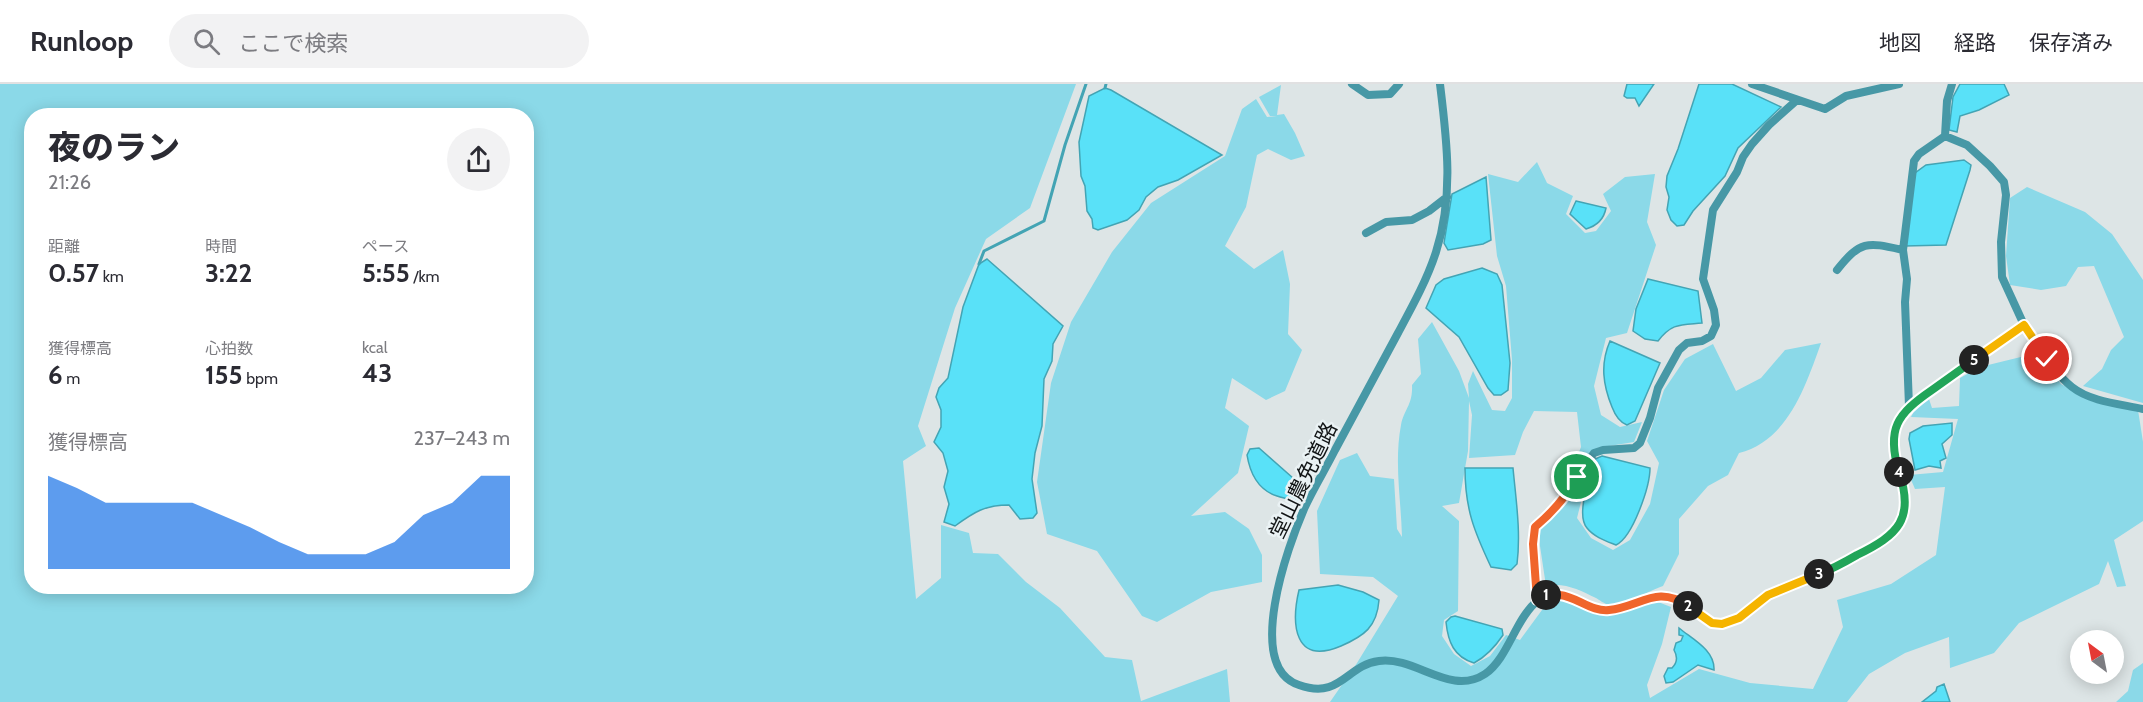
<!DOCTYPE html>
<html lang="ja">
<head>
<meta charset="utf-8">
<style>
	:root { --surface:#fff; --page:#f2f2f3; --text:#2b2b33; --muted:#7c7c81; --line:#e1e1e2; --accent:#1a73e8 }
	body { margin:0; font-family:Cabin,"Noto Sans JP",sans-serif; background:var(--page); color:var(--text); height:100vh; display:flex; flex-direction:column; font-size:22px; white-space:nowrap }
	* { box-sizing:border-box; margin:0 }
	p { font-size:20px; color:var(--muted) }
	.icon { flex:none; width:33px; height:33px; fill:none; stroke:currentColor; stroke-width:2; stroke-linecap:round; stroke-linejoin:round }
	.map { position:relative; flex:1; overflow:hidden }
	.details { position:absolute; left:24px; top:24px; width:510px; height:486px; display:flex; flex-direction:column; background:var(--surface); border-radius:24px; box-shadow:0 3px 15px #0003 }
	.details>* { flex:none }
	.needle { width:39px; rotate:328deg }
	.tools { position:absolute; left:2070px; top:546px; display:grid; gap:12px }
	.tools a { display:grid; place-items:center; width:54px; height:54px; border-radius:50%; background:var(--surface); box-shadow:0 3px 15px #0003; font-size:30px }
	.pin { position:absolute; display:grid; place-items:center; width:51px; height:51px; color:#fff; margin:-26px; border:3px solid #fff; border-radius:50%; box-shadow:0 2px 6px #0007 }
	.km { position:absolute; width:30px; height:30px; margin:-15px; border-radius:50%; background:#222; color:#fff; font-size:16px; line-height:30px; text-align:center }
	.round { display:grid; place-items:center; flex:none; width:63px; height:63px; border-radius:32px; background:var(--page) }
	.summary { display:flex; align-items:center; justify-content:space-between; height:102px; padding:0 24px }
	h1 { font-size:33px; font-weight:800; line-height:45px }
	.metrics { display:grid; grid-template-columns:repeat(3,1fr); gap:9px; height:102px; padding:6px 24px }
	.metrics div { display:grid; align-content:center }
	.metrics b { font-size:26px; font-weight:800 }
	.metrics small { font-size:16px; font-weight:400 }
	.metrics p { font-size:16px }
	.chart { height:168px; padding:12px 24px }
	.chart p { display:flex; justify-content:space-between }
	.chart svg { width:100%; height:108px; margin-top:6px; fill:var(--accent); opacity:.7 }
	header { display:flex; align-items:center; gap:36px; box-sizing:border-box; height:84px; padding:0 30px; background:var(--surface); border-bottom:2px solid var(--line) }
	header strong { font-size:28px }
	nav { display:flex; gap:33px; margin-inline-start:auto; font-size:21px }
	.search { width:420px; height:54px; background:var(--page); display:flex; align-items:center; gap:15px; box-sizing:border-box; padding:0 21px; border-radius:33px; color:var(--muted); font-size:22px }
	.map>svg:first-child { display:block }
	.green { fill:#8bd9e8; fill-rule:evenodd }
	.water { fill:#59e1f8; stroke:#43a4b4; stroke-width:1.5 }
	.lines { fill:none; stroke-linecap:round; stroke-linejoin:round }
	.stream { stroke:#43a4b4; stroke-width:3 }
	.minor { stroke:#4798a6; stroke-width:8 }
	.split-1-casing { stroke:#fff; stroke-width:12 }
	.split-2-casing { stroke:#fff; stroke-width:12 }
	.split-3-casing { stroke:#fff; stroke-width:12 }
	.split-4-casing { stroke:#fff; stroke-width:12 }
	.split-5-casing { stroke:#fff; stroke-width:12 }
	.split-6-casing { stroke:#fff; stroke-width:12 }
	.split-1 { stroke:#f0652b; stroke-width:8 }
	.split-2 { stroke:#f0652b; stroke-width:8 }
	.split-3 { stroke:#f5b400; stroke-width:8 }
	.split-4 { stroke:#22a559; stroke-width:8 }
	.split-5 { stroke:#22a559; stroke-width:8 }
	.split-6 { stroke:#f5b400; stroke-width:8 }
	.labels { text-anchor:middle; dominant-baseline:central; stroke-width:5; stroke-linejoin:round; paint-order:stroke }
	.street-label { font-size:21px; fill:#111415; stroke:#eaf2f4 }
</style>
</head>
<body>
<header>
<strong>Runloop</strong>
<div class="search"><svg class="icon" aria-label="search" viewBox="0 0 24 24"><circle cx="10" cy="10" r="6"/><path d="M15 15l6 6"/></svg>ここで検索</div>
<nav><a>地図</a><a>経路</a><a>保存済み</a></nav>
</header>
<div class="map">
<svg width="2143" height="618" viewBox="0 0 2143 618">
	<rect width="100%" height="100%" fill="#dde5e6"/>
	<path class="green" d="M0,0h1076l-46,124 -44,31 -31,69 -37,118 8,20 -23,15 13,138 25,-21v-53l28,8 4,20 25,1 28,28 34,26 45,49 27,3 9,41 86,-32 3,33h-1230zM32,32h494v470h-494z
		M1281,1l-4,30 7,-1 11,19 10,23 -14,4 -23,-11 -11,6 -11,52 -21,39 29,23 29,-19 7,34 -2,50 14,16 -17,41 -19,9 -34,-22 -7,30 24,18 -11,47 -47,43 34,-4 24,17 13,26v27l-51,10 -54,30 -15,-6 -45,-65 -50,-17 -10,-52 14,-99 20,-61 41,-70 39,-49 74,-47 17,-47 14,-10 11,18 10,-1h-7l-11,-19z
		M1537,78l10,21 26,13 -7,18 19,19 11,-2 15,-20 -8,-17 22,-17 30,-3 -8,48 9,23 -29,88 -21,5 -12,48 7,29 19,12 22,-5 -8,20 -37,6 -33,42 17,-43 -4,-35 -43,-1 -11,21 -8,23 -46,3 3,-43 -3,-14 -1,50 -9,52 -17,3 17,15 -1,90 -14,9 -2,16 12,18 17,12 19,-10 16,-21 14,5 22,-30 15,-12 49,18 47,-16 18,7 -9,37 -15,41 3,13 49,-29 51,14 63,6 30,-62 -6,-27 54,-16 45,-29 9,-68 -30,2 -6,-14 34,-3 15,-53 -47,-2 5,-10 13,-8 3,9 27,-2 1,-28 20,-11 57,-14 24,31 31,17 46,9 5,32v79l-29,19 12,46 -9,1 -9,-26 -9,23 -80,39 -25,30 -44,15 -1,-31 -44,16 -36,21 -22,28h-517l27,-39 41,-67 -25,-19 -53,-3 -3,-63 23,-51 17,-7 13,23 24,3 3,50 5,8c-1,-38 -8,-75 -1,-112 3,-16 12,-20 11,-40l9,-11 -3,-35 14,-17 27,49 10,27 -1,-14 5,-13 19,39 13,1 7,-13v-38l-6,-74 -9,-30 -9,-82 30,8z
		M2027,103l58,25 27,22 31,46v123l-60,-17 19,-17 9,-19 13,-13 -30,-71 -16,1 -12,19 -25,4 -31,-5 -4,-29 4,-58z
		M1821,259c-15,42 -33,98 -82,110l-11,22 -20,11 -29,33v35l-16,32c-15,5 -38,20 -54,19 -4,-1 -10,-5 -13,-7 -16,-8 -32,-16 -50,-12l-6,-40v-17l18,-17 33,-50 -14,56 14,20 22,12 17,-10 20,-36 9,-41 -12,-22 17,-51 21,-31 28,-15 23,47 25,-13 24,-28z
		M2143,579v39h-27l12,-11 5,-21z"/>
	<path class="water" d="M1627,0h27l-15,22 -4,-8h-8l-3,-2z
		M1699,0h33l49,23 -43,41 -13,28 -32,35 -9,14 -7,1 -6,-6 -4,-10 2,-13 -3,-10 1,-11 11,-27z
		M1960,0h44l5,11 -30,15 -19,6 -3,16 -8,-2 4,-33z
		M1105,4l6,2 111,65 -44,25 -20,7 -12,10 -7,13 -12,10 -29,10 -5,-2 -1,-9 -5,-8 -2,-25 -4,-10 -2,-34 10,-46z
		M1964,76l7,5 -1,5 -24,75 -41,1 10,-73 11,-8z
		M1486,93l5,63 -8,4 -35,6 -4,-7 8,-49z
		M1576,117l30,7c-2,11 -10,18 -20,21l-16,-15z
		M987,175l76,67 -10,18 -1,17 -8,18 -2,47 -7,27 -3,26 5,34 -4,5 -13,1 -11,-14c-24,0 -35,7 -54,21l-11,-4 5,-18 -5,-17 4,-16 -5,-18 -9,-11 7,-15v-17l-5,-13 3,-9 9,-10 15,-71 16,-43z
		M1482,184l15,6 5,11 8,78 -2,27 -7,5h-7l-6,-7 -29,-51 -33,-29 10,-23 8,-6z
		M1648,195l50,12 4,32c-22,2 -30,0 -44,18l-13,-2 -12,-8 3,-22z
		M1610,257l50,22 -25,58 -8,4c-8,-3 -12,-10 -15,-18 -9,-22 -12,-43 -2,-66z
		M1952,339v12l-10,9 4,14 -6,3 1,7 -12,-2 -14,4 -6,-31 1,-6 13,-7z
		M1259,364l51,45 -8,11 -3,1c-8,-7 -13,-6 -22,-9 -19,-6 -27,-23 -30,-41l3,-6z
		M1602,372l48,12c0,18 -17,69 -34,77 -10,-4 -22,-8 -29,-17 -12,-14 4,-53 8,-69z
		M1465,384h48c3,32 8,64 4,96l-6,6 -20,-3c-17,-36 -26,-58 -26,-99z
		M1338,501l25,7 16,8c-2,27 -15,36 -38,46 -47,20 -50,-22 -42,-56z
		M1455,532l47,13 1,6c-8,12 -16,21 -29,28 -20,-6 -26,-21 -28,-41l5,-5z
		M1679,544c13,11 36,22 35,42l-16,-5 -25,17 -7,1 -2,-7 4,-8h4c5,-5 6,-11 2,-18l2,-7 5,-2 2,-5 -4,-1z
		M1944,600l6,18h-28l14,-11 1,-4z"/>
	<g class="lines">
		<path class="stream" d="M1105,4l1,-4
			M979,180l5,-13 60,-30 21,-76 21,-61"/>
		<path class="minor" d="M1352,0l16,11 22,-1 9,-10
			M1440,0c7,57 14,112 -4,168 -9,28 -24,55 -38,81 -21,39 -42,78 -63,117 -10,20 -22,39 -31,59 -16,37 -60,158 -5,176 42,15 47,-20 80,-24 37,-5 71,36 106,13 32,-21 35,-94 85,-76 11,4 23,12 35,13 22,2 41,-20 64,-15 18,3 33,28 51,28 20,-1 33,-21 50,-30 11,-6 23,-9 34,-13 27,-11 88,-36 98,-63 17,-42 -31,-61 7,-112l115,-81c15,21 28,46 48,62 19,15 49,17 71,22
			M1752,0l73,25 21,-13 53,-12
			M1945,52l22,9 23,21 14,16 2,13 -5,47 1,35 22,48
			M1366,149l20,-11 26,-2 17,-9 18,-14
			M1837,186c24,-30 30,-28 66,-20
			M1909,322l-4,-104 2,-23 -4,-29 11,-89 5,-7 26,-18 2,-35 5,-17
			M1537,516l-4,-56 2,-17 18,-15 41,-59 9,-3 31,-2 6,-5 10,-25 8,-30 21,-38 8,-7 15,-2 9,-5 5,-11 -2,-15 -11,-31 10,-69 24,-38 6,-15 9,-13 17,-19 28,-25"/>
	</g>
	<g class="lines">
		<g class="split-1-casing">
			<path id="split-1" d="M1546,511l-9,5 -4,-56 2,-17c18,-15 31,-30 42,-50"/>
		</g>
		<g class="split-2-casing">
			<path id="split-2" d="M1546,511c5,0 10,-1 14,0 17,2 32,17 49,15 31,-3 48,-26 79,-4"/>
		</g>
		<g class="split-3-casing">
			<path id="split-3" d="M1688,522l24,17 10,1 17,-6 29,-23 51,-21"/>
		</g>
		<g class="split-4-casing">
			<path id="split-4" d="M1819,490c13,-5 26,-12 38,-19 41,-20 58,-36 42,-83"/>
		</g>
		<g class="split-5-casing">
			<path id="split-5" d="M1899,388c-13,-43 -2,-58 33,-82 14,-10 28,-20 42,-30"/>
		</g>
		<g class="split-6-casing">
			<path id="split-6" d="M1974,276l50,-35 23,34"/>
		</g>
		<use href="#split-1" class="split-1"/>
		<use href="#split-2" class="split-2"/>
		<use href="#split-3" class="split-3"/>
		<use href="#split-4" class="split-4"/>
		<use href="#split-5" class="split-5"/>
		<use href="#split-6" class="split-6"/>
	</g>
	<g class="labels">
		<g class="street-label">
			<text transform="translate(1303 396) rotate(-64)">堂山農免道路</text>
		</g>
	</g>
</svg>
<div class="tools">
<a><svg class="needle" viewBox="-14 -14 28 28"><path d="M0-13l5 13h-10z" fill="#e53935"/><path d="M0 13l5-13h-10z" fill="#7c7c81"/></svg></a>
</div>
<div class="pin" style="left:1577px;top:393px;background:#1e9e55"><svg class="icon" aria-label="arrive" viewBox="0 0 24 24"><path d="M6 21V4h12l-3 4 3 4H6"/></svg></div>
<div class="pin" style="left:2047px;top:275px;background:#d93025"><svg class="icon" aria-label="check" viewBox="0 0 24 24"><path d="M5 12l5 5 9-10"/></svg></div>
<b class="km" style="left:1546px;top:511px">1</b>
<b class="km" style="left:1688px;top:522px">2</b>
<b class="km" style="left:1819px;top:490px">3</b>
<b class="km" style="left:1899px;top:388px">4</b>
<b class="km" style="left:1974px;top:276px">5</b>
<section class="details">
<div class="summary"><div><h1>夜のラン</h1><p>21:26</p></div><a class="round"><svg class="icon" aria-label="share" viewBox="0 0 24 24"><path d="M12 15V3M7 8l5-5 5 5M5 13v7h14v-7"/></svg></a></div>
<div class="metrics">
<div><p>距離</p><b>0.57<small> km</small></b></div>
<div><p>時間</p><b>3:22</b></div>
<div><p>ペース</p><b>5:55<small> /km</small></b></div>
</div>
<div class="metrics">
<div><p>獲得標高</p><b>6<small> m</small></b></div>
<div><p>心拍数</p><b>155<small> bpm</small></b></div>
<div><p>kcal</p><b>43</b></div>
</div>
<div class="chart"><p><span>獲得標高</span>237–243 m</p>
<svg viewBox="0 0 160 44" preserveAspectRatio="none"><path d="M0 44V6L10 11L20 17L30 17L40 17L50 17L60 22L70 27L80 33L90 38L100 38L110 38L120 33L130 22L140 17L150 6L160 6V44z"/></svg>
</div>
</section>
</div>
</body>
</html>
